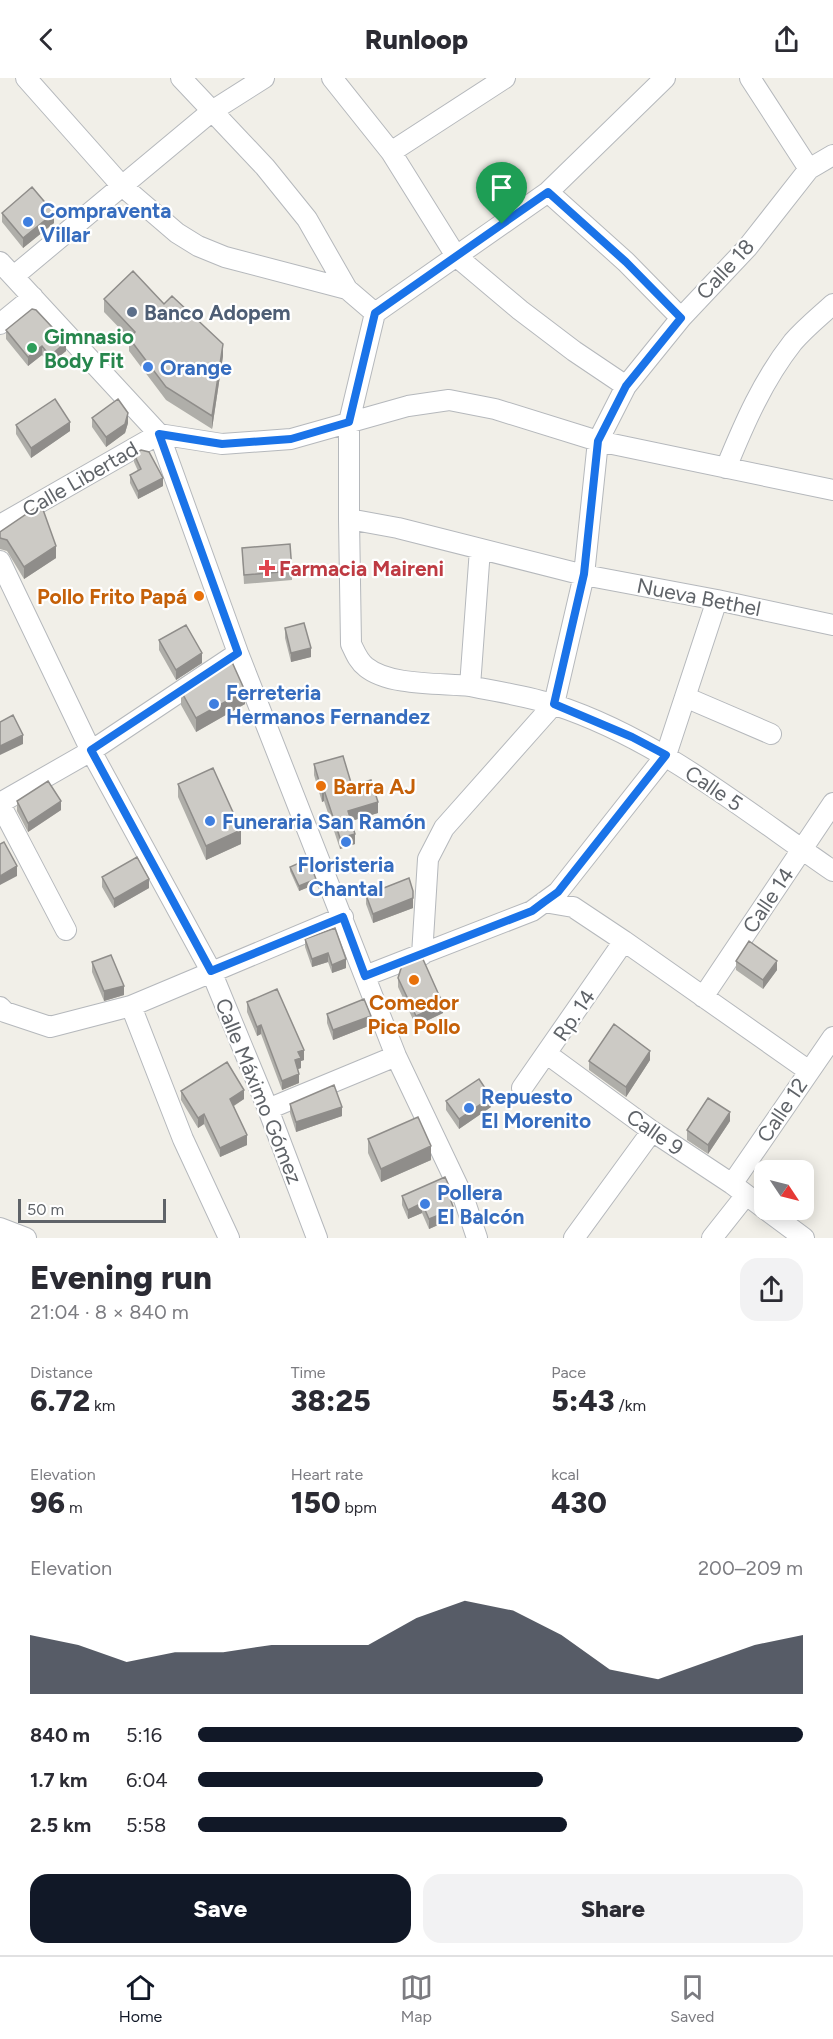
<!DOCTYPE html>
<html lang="en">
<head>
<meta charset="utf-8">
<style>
	:root { --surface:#fff; --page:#f2f2f3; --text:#2b2b33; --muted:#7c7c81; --line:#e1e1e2; --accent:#111827 }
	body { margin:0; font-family:Figtree,sans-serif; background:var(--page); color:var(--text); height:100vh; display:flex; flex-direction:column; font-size:22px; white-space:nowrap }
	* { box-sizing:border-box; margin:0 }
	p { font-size:20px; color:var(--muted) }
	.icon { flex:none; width:33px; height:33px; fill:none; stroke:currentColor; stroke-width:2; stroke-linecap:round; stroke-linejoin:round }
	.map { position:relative; height:1160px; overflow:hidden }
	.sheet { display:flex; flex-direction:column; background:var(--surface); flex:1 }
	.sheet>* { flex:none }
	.needle { width:39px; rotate:125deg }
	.tools { position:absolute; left:754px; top:1082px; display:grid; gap:12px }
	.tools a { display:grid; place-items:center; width:60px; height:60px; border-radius:12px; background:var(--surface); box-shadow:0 3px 15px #0003; font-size:30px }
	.scale { position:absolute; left:18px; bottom:15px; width:148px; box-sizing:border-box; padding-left:6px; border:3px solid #5f6368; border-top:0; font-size:16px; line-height:21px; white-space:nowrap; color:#5f6368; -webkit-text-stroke:4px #fff; paint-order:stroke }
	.pin { position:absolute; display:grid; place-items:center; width:51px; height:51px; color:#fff; margin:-62px -26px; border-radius:50% 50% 50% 0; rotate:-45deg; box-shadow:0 0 6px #0007 }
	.pin .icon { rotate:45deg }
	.round { display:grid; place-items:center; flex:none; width:63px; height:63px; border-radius:18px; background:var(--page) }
	.headline { display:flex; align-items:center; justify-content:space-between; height:102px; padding:0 30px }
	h1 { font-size:33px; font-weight:800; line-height:45px }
	.stats { display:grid; grid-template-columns:repeat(3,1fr); gap:9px; height:102px; padding:6px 30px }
	.stats div { display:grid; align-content:center }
	.stats b { font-size:30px; font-weight:800 }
	.stats small { font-size:16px; font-weight:400 }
	.stats p { font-size:16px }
	.chart { height:168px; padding:12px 30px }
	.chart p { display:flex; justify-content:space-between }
	.chart svg { width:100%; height:108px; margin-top:6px; fill:var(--accent); opacity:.7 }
	.cta { display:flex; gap:12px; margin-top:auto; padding:12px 30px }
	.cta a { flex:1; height:69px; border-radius:18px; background:var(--accent); color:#fff; font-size:24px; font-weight:800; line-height:69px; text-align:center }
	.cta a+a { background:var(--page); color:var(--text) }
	ul { padding:0 30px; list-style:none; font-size:20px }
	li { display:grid; grid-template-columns:96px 72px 1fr; align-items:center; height:45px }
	li i { height:15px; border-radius:8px; background:var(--accent) }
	header { display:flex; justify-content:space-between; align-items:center; height:78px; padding:0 30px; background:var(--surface); font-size:27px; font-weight:800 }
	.dock { display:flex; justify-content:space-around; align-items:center; height:84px; border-top:2px solid var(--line); background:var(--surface); font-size:16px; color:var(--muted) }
	.dock a { display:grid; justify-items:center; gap:3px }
	.dock .on { color:var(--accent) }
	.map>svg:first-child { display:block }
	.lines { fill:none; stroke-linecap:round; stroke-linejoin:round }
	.minor-casing { stroke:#b5b8bc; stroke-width:22 }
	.minor { stroke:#fff; stroke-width:20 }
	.wall { fill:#afaea9 }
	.shaded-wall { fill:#8f8d8a }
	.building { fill:#cccac5; stroke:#8f8d8a; stroke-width:1.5 }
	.route-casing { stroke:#fff; stroke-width:12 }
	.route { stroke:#1a73e8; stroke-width:8 }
	.shop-dot { fill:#3f7fe0; stroke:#fff; stroke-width:2 }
	.service-dot { fill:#5c6f8a; stroke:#fff; stroke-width:2 }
	.leisure-dot { fill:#2e9e5b; stroke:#fff; stroke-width:2 }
	.health-dot { fill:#e0444e; stroke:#fff; stroke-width:2 }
	.food-dot { fill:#e8710a; stroke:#fff; stroke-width:2 }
	.labels { text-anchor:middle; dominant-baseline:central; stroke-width:4.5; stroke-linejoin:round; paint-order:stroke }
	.shop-label { font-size:21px; font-weight:bold; fill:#366cbe; stroke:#fff; text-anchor:start }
	.street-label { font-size:21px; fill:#5f6368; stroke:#fff }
	.service-label { font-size:21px; font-weight:bold; fill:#4e5e75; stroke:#fff; text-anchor:start }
	.leisure-label { font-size:21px; font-weight:bold; fill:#27864d; stroke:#fff; text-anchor:start }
	.health-label { font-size:21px; font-weight:bold; fill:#be3a42; stroke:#fff; text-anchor:start }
	.food-label { font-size:21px; font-weight:bold; fill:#c56008; stroke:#fff; text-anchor:end }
</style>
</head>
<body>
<header><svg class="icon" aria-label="back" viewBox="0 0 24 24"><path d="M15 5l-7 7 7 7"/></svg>Runloop<svg class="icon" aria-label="share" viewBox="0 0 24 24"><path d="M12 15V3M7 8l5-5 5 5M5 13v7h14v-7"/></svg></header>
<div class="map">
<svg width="833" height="1160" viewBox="0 0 833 1160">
	<rect width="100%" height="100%" fill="#f1efe8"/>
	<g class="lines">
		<g class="minor-casing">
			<path id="minor" d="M26,0l95,107 56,48 21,13 27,11 122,32 28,24
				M181,0l84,89 42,52 40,70
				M332,0l59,74 65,104 64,54 54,41 52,35
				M750,0l59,91
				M391,74l114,-74
				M548,114l78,70 55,56
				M0,184l159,172 79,219 158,403 68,143 13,39
				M14,198l198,-165 52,-33
				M375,235l-26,109v97l2,125c4,8 7,17 15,23 23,19 75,16 104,19
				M375,235l173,-121 117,-114
				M0,246l33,-27
				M726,390c18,-44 37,-88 67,-126 12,-14 27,-26 40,-38
				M349,441l49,9 186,47 133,25 116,25
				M0,447l159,-91 63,10 69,-5 117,-33 41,-6 46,9 103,32 235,49
				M480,471l-10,137c28,6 58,10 85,19 104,34 189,105 278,166
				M0,483l91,190 120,220 57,138 49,129
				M685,619l86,37
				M0,725l91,-52 147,-98
				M0,726l66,126
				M544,824l29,5 51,34 185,130
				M422,877l6,-96 16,-31 110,-124 30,-129 14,-134 28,-55 55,-68 66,-70 62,-79 24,-14
				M365,898l167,-65 26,-19 108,-137 51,-155
				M703,919l130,-194
				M131,928l52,133 46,99
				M0,929l5,5 45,15 81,-21 212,-89
				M547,976l105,77 80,53 33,25
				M522,1010l102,-147
				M268,1031l128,-53
				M732,1106l101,-147
				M765,1131l39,29
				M0,1150l26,10
				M574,1160l78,-107
				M712,1160l34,-43"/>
		</g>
		<use href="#minor" class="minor"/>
	</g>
	<path class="wall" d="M2,135l52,10 -31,25 -21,-26z
		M104,221l60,5 59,52 -11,73 -46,-29 -37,-49v-13l-25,-26z
		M6,252l60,21 -16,13 -8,-9 -14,11 -22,-27z
		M92,340l36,5 -3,10 -19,14 -14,-20z
		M16,347l54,6 -39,27 -15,-24z
		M134,376l29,32 -25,13 -8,-16v-8l8,-4 -4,-9z
		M0,454l56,26 -32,21 -17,-28 -7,-2z
		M242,470l50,23v9l-48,4z
		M285,550l26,29 -20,5 -6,-24z
		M159,562l43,23 -26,17 -17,-30z
		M215,593l30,33 -49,28 -15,-27v-14z
		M314,686l38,22 26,27 -27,8 4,23 -15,5 -16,-48 -2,1 -8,-27z
		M178,706l63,60 -35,16 -28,-63z
		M17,723l44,9 -33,22 -11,-21z
		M290,789l26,17 -17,7 -9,-20z
		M102,799l47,11 -35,20 -12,-21z
		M366,817l47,13 -40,15 -7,-19z
		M335,850l11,40 -14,5 -4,-11 -16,5 -7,-20v-8z
		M736,883l41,9 -14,19 -27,-19z
		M92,884l32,33 -20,6 -12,-29z
		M398,900l45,35 -27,13 -18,-39z
		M247,924l57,58 -3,1v7l-3,1 1,14 -17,7 -21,-56 -4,2 -10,-24z
		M327,936l44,11 -38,15 -6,-17z
		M650,982l-24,37 -37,-27v-9z
		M181,1013l63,8 -10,7 13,39 -27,12 -16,-33 -6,4 -17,-28z
		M446,1023l45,6 -32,22 -13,-19z
		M290,1026l52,12 -46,16 -6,-19z
		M730,1043l-22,33 -21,-14v-10z
		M368,1061l63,21 -50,22 -13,-29z
		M402,1118l49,3 3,19 -25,11 -7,-16 -14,6 -6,-14z"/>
	<path class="shaded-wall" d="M54,135v10l-31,25v-10z
		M66,264v9l-16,13v-8z
		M223,266v12l-11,73v-13z
		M42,268v9l-14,11v-9z
		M128,335v10l-3,10 -19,14v-10z
		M70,344v9l-39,27v-10z
		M163,400v8l-25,13v-8z
		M56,468v12l-32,21v-12z
		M311,570v9l-20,5v-9z
		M202,575v10l-26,17v-10z
		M245,613v13l-49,28v-14z
		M23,657v9l-23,11v-9z
		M324,712v11l-2,1v-11z
		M61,723v9l-33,22v-9z
		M378,724v11l-30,9v-11z
		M241,752v14l-35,16v-14z
		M355,756v10l-15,5v-11z
		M17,788v10l-17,9v-9z
		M149,801v9l-35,20v-9z
		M316,801v5l-17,7v-5z
		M413,813v17l-40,15v-9z
		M328,875v9l-16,5v-8z
		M346,881v9l-14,5v-8z
		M777,883v9l-14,19v-9z
		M124,908v9l-20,6v-10z
		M443,926v9l-27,13v-10z
		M371,938v9l-38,15v-10z
		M261,947v9l-4,2v-9z
		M304,972v10l-3,1v7l-6,2v-10l3,-8z
		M650,973v9l-24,37v-10z
		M299,996v9l-17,7v-9z
		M244,1012v9l-14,9v-9z
		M491,1019v10l-32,22v-10z
		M342,1029v9l-46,16v-10z
		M730,1034v9l-22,33v-9z
		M204,1036v10l-6,4v-10z
		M247,1057v10l-27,12v-9z
		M431,1068v14l-50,22v-13z
		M422,1125v10l-14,6v-9z
		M454,1131v9l-25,11v-10z"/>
	<path class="building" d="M32,109l22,26 -31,25 -21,-25z
		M133,193l31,33 8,-8 51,48 -11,72 -46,-29 -37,-49 6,-6 -31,-33z
		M32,231l4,1 30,32 -16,14 -8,-10 -14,11 -22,-27z
		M55,321l15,23 -39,26 -15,-23z
		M118,321l10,14 -3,11 -19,13 -14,-19z
		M141,372l8,2 14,26 -25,13 -8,-16 11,-6 -7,-15z
		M41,426l15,42 -32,21 -17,-27 -7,-2v-6z
		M290,466l2,27 -48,4 -2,-27z
		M304,545l7,25 -20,5 -6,-25z
		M186,547l16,28 -26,17 -17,-30z
		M232,584l13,29 -49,27 -15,-27 33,-21 1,1z
		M13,637l10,20 -23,11v-24z
		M343,678l9,30 19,-6 7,22 -30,9 7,23 -15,4 -16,-48 -2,1 -8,-27z
		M213,690l28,62 -35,16 -28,-62z
		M48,703l13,20 -33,22 -11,-22z
		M4,764l13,24 -17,10v-32z
		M137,779l12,22 -35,20 -12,-22z
		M308,781l8,20 -17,7 -9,-19z
		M409,800l4,13v7l-40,16 -7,-19z
		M335,850l11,31 -14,6 -4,-12 -16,6 -7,-20z
		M749,863l28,20 -14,19 -27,-19z
		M111,877l13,31 -20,5 -12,-29z
		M422,879l21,47 -27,12 -18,-38 4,-13z
		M277,911l27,61 -6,2 3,6 -6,2 4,14 -17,7 -21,-56 -4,2 -10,-25z
		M364,921l7,17 -38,14 -6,-16z
		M614,946l36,27 -24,36 -37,-26z
		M227,984l17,28 -14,9 17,36 -27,13 -16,-34 -6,4 -17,-27z
		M479,1001l12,18 -32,22 -13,-18z
		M334,1007l8,22 -46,15 -6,-18z
		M708,1020l22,14 -22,33 -21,-15z
		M418,1039l13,29 -50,23 -13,-30z
		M445,1099l6,13 -3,3 6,16 -25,10 -7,-16 -14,7 -6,-14z"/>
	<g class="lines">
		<g class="route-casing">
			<path id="route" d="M548,114l78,70 55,56 -55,68 -28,55 -14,133 -30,130 78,33 34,18 -108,137 -14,10 -12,9 -167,65 -22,-59 -132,54 -120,-221 147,-97 -79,-219 63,10 69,-5 58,-17 26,-109z"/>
		</g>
		<use href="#route" class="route"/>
	</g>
	<g class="shop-dot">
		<circle cx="28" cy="144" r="6"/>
		<circle cx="148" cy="289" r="6"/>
		<circle cx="214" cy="626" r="6"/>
		<circle cx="210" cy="743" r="6"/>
		<circle cx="346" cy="764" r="6"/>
		<circle cx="469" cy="1030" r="6"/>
		<circle cx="425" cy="1126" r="6"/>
	</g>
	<circle class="service-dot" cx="132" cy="234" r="6"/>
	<circle class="leisure-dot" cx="32" cy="270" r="6"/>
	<path class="health-dot" d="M264 481h6v6h6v6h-6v6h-6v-6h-6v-6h6z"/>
	<g class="food-dot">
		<circle cx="199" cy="518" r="6"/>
		<circle cx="321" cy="708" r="6"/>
		<circle cx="414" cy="902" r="6"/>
	</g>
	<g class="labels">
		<g class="shop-label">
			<text x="40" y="132">Compraventa<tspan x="40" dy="24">Villar</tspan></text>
			<text x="160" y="289">Orange</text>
			<text x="226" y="614">Ferreteria<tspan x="226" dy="24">Hermanos Fernandez</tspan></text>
			<text x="222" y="743">Funeraria San Ramón</text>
			<text x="346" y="786" text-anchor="middle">Floristeria<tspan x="346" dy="24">Chantal</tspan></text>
			<text x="481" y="1018">Repuesto<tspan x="481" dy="24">El Morenito</tspan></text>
			<text x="437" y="1114">Pollera<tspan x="437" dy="24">El Balcón</tspan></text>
		</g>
		<g class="street-label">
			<text transform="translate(725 191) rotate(-47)">Calle 18</text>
			<text transform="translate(80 401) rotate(-30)">Calle Libertad</text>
			<text transform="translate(699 519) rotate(11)">Nueva Bethel</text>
			<text transform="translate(714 710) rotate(34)">Calle 5</text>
			<text transform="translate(768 822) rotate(-56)">Calle 14</text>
			<text transform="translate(574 937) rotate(-56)">Rp. 14</text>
			<text transform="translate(259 1013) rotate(68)">Calle Máximo Gómez</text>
			<text transform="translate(782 1032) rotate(-56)">Calle 12</text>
			<text transform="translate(655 1054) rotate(35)">Calle 9</text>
		</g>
		<g class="service-label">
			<text x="144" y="234">Banco Adopem</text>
		</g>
		<g class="leisure-label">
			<text x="44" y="258">Gimnasio<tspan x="44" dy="24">Body Fit</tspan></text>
		</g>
		<g class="health-label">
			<text x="279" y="490">Farmacia Maireni</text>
		</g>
		<g class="food-label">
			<text x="187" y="518">Pollo Frito Papá</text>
			<text x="333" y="708" text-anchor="start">Barra AJ</text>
			<text x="414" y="924" text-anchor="middle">Comedor<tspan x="414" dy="24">Pica Pollo</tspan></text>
		</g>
	</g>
</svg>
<div class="tools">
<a><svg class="needle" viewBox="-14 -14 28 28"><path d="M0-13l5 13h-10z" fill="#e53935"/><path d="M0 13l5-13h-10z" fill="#7c7c81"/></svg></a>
</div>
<div class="scale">50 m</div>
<div class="pin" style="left:502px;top:146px;background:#1e9e55"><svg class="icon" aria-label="arrive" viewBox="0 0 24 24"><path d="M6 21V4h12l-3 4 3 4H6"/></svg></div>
</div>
<section class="sheet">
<div class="headline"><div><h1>Evening run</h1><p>21:04 · 8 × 840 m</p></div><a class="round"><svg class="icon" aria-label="share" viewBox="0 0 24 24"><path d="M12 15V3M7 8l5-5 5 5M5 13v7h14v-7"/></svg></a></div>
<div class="stats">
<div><p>Distance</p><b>6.72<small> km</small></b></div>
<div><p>Time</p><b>38:25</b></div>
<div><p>Pace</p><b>5:43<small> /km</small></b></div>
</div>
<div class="stats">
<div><p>Elevation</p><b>96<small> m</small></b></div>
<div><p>Heart rate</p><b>150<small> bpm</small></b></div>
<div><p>kcal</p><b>430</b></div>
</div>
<div class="chart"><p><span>Elevation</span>200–209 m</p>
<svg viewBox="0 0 160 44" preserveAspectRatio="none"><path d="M0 44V20L10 24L20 31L30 27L40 27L50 24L60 24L70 24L80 13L90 6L100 10L110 20L120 34L130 38L140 31L150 24L160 20V44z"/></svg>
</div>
<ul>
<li><b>840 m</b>5:16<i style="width:100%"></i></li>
<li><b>1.7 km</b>6:04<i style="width:57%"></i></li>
<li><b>2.5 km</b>5:58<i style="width:61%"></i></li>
</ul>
<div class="cta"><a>Save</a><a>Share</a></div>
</section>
<nav class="dock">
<a class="on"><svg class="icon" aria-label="home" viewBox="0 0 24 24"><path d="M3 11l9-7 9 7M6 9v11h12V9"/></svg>Home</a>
<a><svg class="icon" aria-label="map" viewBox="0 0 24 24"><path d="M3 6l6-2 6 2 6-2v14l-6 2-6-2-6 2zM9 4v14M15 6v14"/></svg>Map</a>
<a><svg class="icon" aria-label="saved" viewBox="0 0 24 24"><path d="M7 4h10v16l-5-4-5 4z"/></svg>Saved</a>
</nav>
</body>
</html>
